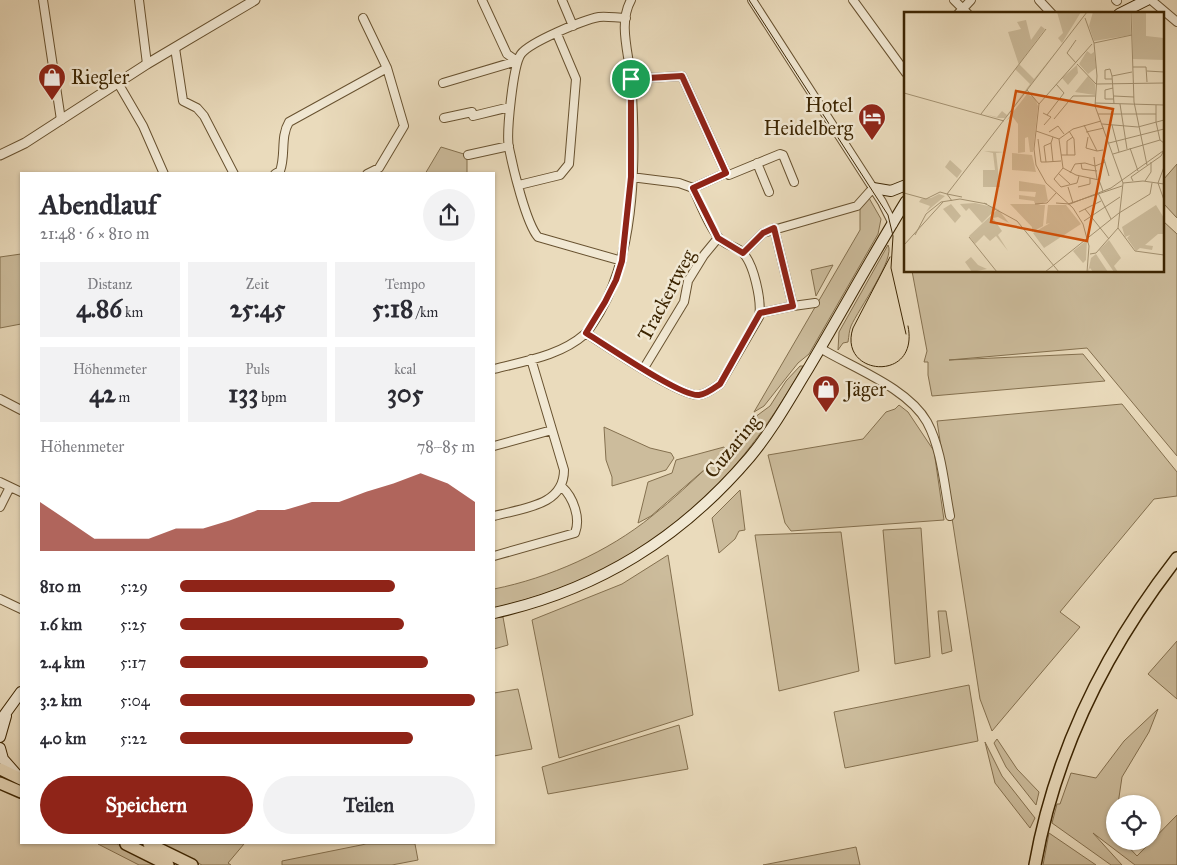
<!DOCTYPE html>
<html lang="de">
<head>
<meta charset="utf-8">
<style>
	:root { --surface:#fff; --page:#f2f2f3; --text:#2b2b33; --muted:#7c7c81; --accent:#8f2418 }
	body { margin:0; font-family:"IM FELL Great Primer",serif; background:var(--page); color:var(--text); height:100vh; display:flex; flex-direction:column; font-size:19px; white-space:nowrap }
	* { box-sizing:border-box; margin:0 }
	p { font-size:16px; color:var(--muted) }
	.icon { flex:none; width:28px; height:28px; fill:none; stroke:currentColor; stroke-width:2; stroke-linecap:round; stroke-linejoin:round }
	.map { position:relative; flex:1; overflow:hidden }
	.details { position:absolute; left:20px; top:172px; width:475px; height:672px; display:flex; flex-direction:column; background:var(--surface); border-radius:0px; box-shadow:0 1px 4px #0004 }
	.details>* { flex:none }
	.buttons { position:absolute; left:1106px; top:795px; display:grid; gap:10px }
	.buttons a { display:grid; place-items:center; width:55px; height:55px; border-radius:50%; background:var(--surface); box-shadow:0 1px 4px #0004; font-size:25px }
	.pin { position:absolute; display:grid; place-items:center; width:42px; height:42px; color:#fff; margin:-21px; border:2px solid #fff; border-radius:50%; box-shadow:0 1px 5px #0007 }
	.round { display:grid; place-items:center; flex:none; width:52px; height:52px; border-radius:26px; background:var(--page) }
	.overview { display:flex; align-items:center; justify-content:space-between; height:85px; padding:0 20px }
	h1 { font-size:28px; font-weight:700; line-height:38px }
	.stats { display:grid; grid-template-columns:repeat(3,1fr); gap:8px; height:85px; padding:5px 20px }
	.stats div { display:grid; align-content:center; border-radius:0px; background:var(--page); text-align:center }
	.stats b { font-size:25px; font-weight:700 }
	.stats small { font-size:14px; font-weight:400 }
	.stats p { font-size:14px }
	.chart { height:140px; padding:10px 20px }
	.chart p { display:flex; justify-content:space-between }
	.chart svg { width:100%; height:90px; margin-top:5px; fill:var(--accent); opacity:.7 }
	.button { display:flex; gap:10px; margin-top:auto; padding:10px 20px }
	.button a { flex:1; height:58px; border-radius:30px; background:var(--accent); color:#fff; font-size:20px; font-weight:700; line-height:58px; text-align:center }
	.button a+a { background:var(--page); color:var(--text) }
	ul { padding:0 20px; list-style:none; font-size:16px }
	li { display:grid; grid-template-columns:80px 60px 1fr; align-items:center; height:38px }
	li i { height:12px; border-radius:6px; background:var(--accent) }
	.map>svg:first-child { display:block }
	.green { fill:#ccbc9c; stroke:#84704f }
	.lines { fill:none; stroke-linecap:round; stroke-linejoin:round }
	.minor-casing { stroke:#685230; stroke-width:10 }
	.tertiary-casing { stroke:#685230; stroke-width:11 }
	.secondary-casing { stroke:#3c2502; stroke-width:12 }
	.primary-casing { stroke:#3c2502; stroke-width:14 }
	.minor { stroke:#f1e8d3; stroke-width:8 }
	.tertiary { stroke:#f1e8d3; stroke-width:9 }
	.secondary { stroke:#f1e8d3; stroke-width:10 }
	.primary { stroke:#eadbbc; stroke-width:11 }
	.tram { stroke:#3c2502; stroke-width:1 }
	.route-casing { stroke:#fff; stroke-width:10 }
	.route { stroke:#8f2418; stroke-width:6 }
	.labels { text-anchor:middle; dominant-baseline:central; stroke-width:5; stroke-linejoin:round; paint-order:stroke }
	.poi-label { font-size:20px; fill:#3c2502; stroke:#f1e8d3; text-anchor:start }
	.street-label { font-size:20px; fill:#3c2502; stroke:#f1e8d3 }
	.inset-road { fill:none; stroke:#a49272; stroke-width:1 }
	.view { fill:#ce510a; fill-opacity:0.15; stroke:#ce510a; stroke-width:2.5 }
	.inset-edge { fill:none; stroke:#3c2502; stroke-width:2.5 }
</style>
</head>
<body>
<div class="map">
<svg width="1177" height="865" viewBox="0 0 1177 865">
	<rect width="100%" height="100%" fill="#eadbbc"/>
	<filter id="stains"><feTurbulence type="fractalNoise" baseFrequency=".004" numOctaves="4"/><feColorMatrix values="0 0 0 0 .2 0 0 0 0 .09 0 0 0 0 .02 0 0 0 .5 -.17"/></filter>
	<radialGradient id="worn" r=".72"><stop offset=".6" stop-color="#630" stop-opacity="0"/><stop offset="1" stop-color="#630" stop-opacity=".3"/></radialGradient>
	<path class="green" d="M441,147l26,8v19h-42z
		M1177,164v54l-14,-15v-23z
		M869,198l12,21 -3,15 -69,120 -11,9 -34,43 -10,6 106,-182v-21z
		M1163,221l14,13v222l-90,-108 -138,12 134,-6 22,27 -173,15 -4,-21v-13h-4l3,-11 -15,-80h251z
		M888,245c8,13 -30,65 -37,81 -2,5 -2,10 -3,16l-5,1 -5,7 1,-18z
		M21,254v70l-21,4v-71z
		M833,265l-17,31 -5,-26z
		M800,366h3c-74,131 -161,207 -309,242v-19c55,-11 114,-37 158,-73 21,-16 40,-35 60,-53l-61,53 -13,7 10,-41 24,-9 4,-13 48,-13 2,2 13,-13 8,-13 23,-17 16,-25z
		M1122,404l55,68v24l-23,3 -94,113 20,15 -88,104 -12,-32 -43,-278z
		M899,405l9,7 26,39 10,69 -153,11 -6,-8 -17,-68 95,-16 23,-27 9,-3z
		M604,427l46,21 21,5 3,5 -8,12 -54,16v-9l-6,-17z
		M740,490l5,40 -6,1 -4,8 -16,14 -7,-35z
		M921,528l9,129 -35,7 -12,-134z
		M841,532l18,139 -80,20 -24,-156z
		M668,555l25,160 -134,43 -27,-138 90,-36z
		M938,611h8l6,40 -10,3z
		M503,617l5,28 -14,4v-31z
		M1177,641v58l-29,-25z
		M969,685l9,56 -133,27 -11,-56z
		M518,689l14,60 -38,7v-63z
		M1158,709l-9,23 -27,45 -4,27h-3v37h8l14,15 40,-41v50h-42l-42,-32 29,32h-11l-59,-42 5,-19h3l11,-31 25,5 28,-37z
		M679,725l9,44 -140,25 -6,-27z
		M997,739l20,30 22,23 -3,13 -30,-38 -12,-24z
		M985,742l17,34 33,42 -5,10 -35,-45z
		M1049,833l47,32h-53z
		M98,844h19l42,21h-20z
		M159,844h85l-16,19 3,2h-29z
		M366,844h49l3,16 -26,5h-110v-4z
		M856,847l4,18h-97z"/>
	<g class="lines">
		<g class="minor-casing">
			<path id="minor" d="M43,0l18,120
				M139,0l8,64
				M562,0l11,26
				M752,0l130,202 11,22
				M853,0l53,73
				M954,0l14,14
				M1039,0l13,14
				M1116,0l1,1
				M1151,0l26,22
				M958,14l13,-14
				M175,48l8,53 14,7 7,8 30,58
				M631,79l51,-3 44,97
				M118,83l25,43 21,48
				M443,83l74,-22 -10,-7 -25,-54
				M444,118l28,-6 1,4 37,-9
				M468,155l41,-9
				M757,163l12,29
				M275,174l5,-3c6,-16 0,-34 9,-49l98,-54 -24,-50
				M367,174l12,-6 25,-42 -17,-58
				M519,185l41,-10 9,-11 7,-85 -19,-45
				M693,188l33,-15 3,2 51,-21 3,1 11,27
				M743,253l20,-20 94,-27 16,-18
				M622,261l-84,-24c-12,-14 -25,-69 -29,-89 -3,-14 4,-83 12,-94 9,-12 62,-34 78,-37 8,-1 18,1 27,1
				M793,306l22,-3
				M760,313l33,-7 -19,-78
				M586,333c19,12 95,64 113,62 8,-1 15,-7 21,-11l39,-67c3,-15 -5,-55 -18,-66 -7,-5 -19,-7 -23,-14 -11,-14 -18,-34 -25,-49l-14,-5 -48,-6
				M820,348c33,20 88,40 107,74 15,28 17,63 23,94
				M644,368l40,-66 4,-21 16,-26 14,-17
				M494,369c31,-8 66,-13 91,-35 6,-6 10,-14 15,-22 37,-63 36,-161 31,-234 -2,-24 -13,-55 0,-78
				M0,399l21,11
				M494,446l58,-16
				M0,482l21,10
				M0,507l10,-20
				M494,516c29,-8 70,-10 70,-46l-33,-111
				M494,556l81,-23c6,-15 -2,-36 -13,-46
				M0,599l21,10"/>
		</g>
		<g class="tertiary-casing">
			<path id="tertiary" d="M0,155l25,-12 122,-79 108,-64"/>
		</g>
		<g class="secondary-casing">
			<path id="secondary" d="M1119,14l28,-14
				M873,188l18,3 15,-6
				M494,613c104,-23 187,-75 256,-156 21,-25 38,-55 55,-83 34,-57 66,-116 101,-173
				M0,721l21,-29
				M0,737l6,-21
				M0,748l3,11 15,17"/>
		</g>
		<g class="primary-casing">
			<path id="primary" d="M0,769l21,10
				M0,783l21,9
				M126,844l42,21
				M149,844l43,21
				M1035,865c20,-113 72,-217 142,-307"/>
		</g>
		<use href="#minor" class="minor"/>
		<use href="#tertiary" class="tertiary"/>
		<use href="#secondary" class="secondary"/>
		<use href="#primary" class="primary"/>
		<path class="tram" d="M749,0l139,215 5,21 -2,32 15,66
			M890,257l-37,71c-16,48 67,56 55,-2"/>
	</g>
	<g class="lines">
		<g class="route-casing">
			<path id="route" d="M682,76l44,97 -33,15 25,50 25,15 20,-20 11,-5 19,78 -33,7 -40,71c-6,4 -13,10 -21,11 -18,2 -93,-50 -113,-62l19,-31 11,-22 6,-19 9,-84v-98z"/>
		</g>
		<use href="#route" class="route"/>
	</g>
	<defs>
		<g id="shop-pin" transform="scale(1.4375)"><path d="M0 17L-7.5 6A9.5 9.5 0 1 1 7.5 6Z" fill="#8f2418" stroke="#f1e8d3"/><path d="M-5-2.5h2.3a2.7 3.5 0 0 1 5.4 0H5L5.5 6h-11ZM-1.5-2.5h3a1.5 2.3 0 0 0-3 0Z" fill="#fff"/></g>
		<g id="hotel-pin" transform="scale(1.4375)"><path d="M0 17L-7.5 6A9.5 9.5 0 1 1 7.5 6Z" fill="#8f2418" stroke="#f1e8d3"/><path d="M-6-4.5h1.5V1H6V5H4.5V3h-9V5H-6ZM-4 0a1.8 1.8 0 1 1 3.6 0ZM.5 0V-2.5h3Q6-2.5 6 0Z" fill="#fff"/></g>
	</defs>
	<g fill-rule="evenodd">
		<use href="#shop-pin" x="52" y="77"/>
		<use href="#hotel-pin" x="872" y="117"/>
		<use href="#shop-pin" x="826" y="389"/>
	</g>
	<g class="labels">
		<g class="poi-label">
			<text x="71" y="77">Riegler</text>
			<text x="853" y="105" text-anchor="end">Hotel<tspan x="853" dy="23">Heidelberg</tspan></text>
			<text x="845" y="389">Jäger</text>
		</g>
		<g class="street-label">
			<text transform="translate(666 295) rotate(-62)">Trackertweg</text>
			<text transform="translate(732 446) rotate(-51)">Cuzaring</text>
		</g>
	</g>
	<g transform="translate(904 12)">
		<rect width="260" height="260" fill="#eadbbc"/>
		<path d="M153,0h24l-19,31 -4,-5 5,-5zM189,0h37l1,23 -37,6 -5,-15zM228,0h14v24l18,2v22l-31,-1zM122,8l5,20 10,-14 4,3 -26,35 15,15 26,-32 -55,71h-7l-14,-4 13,3 5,-6 5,4 23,-31 -15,-15 4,-4 -11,-33 13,-3 -4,-7zM183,39l4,3 3,-2 2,16 -8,6 -9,-10zM173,53l1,8 -10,12 -6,-7zM184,64l7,8v11l-20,-3zM123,82l8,4 3,8 -5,46h-3l-2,-15 -3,1v14l-7,1v-29l-6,-8 -6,5zM80,139l21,1 -9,1 4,34h-17v-17h12l-2,-17zM108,141l20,2 4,17 -24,-2zM46,148l12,11 -5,7 -12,-11zM115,169l26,4 3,16 -10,4h7l-2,21 -11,6v-5l-22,-23h25l-1,-3 -15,-2v-4l16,2 1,-5 -17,-1zM35,182l6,2 -19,16 4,-6 -11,-4 2,-3 10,-1zM71,191l22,5 -15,15 -13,-15 -3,3 -6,-7zM47,192l10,12 -6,7 -12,-14zM144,193h18l15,19 -37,24 -11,-15 17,-10 -4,1zM252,193l8,13v16h-6l-13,11 8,1 -1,4 -12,-2 -4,3 -9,-13 3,-3 -5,2 -3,-10zM94,197l11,14 -11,-6 -5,1 9,13 -4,4 10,16 -12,-15 -6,5 -6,-6 -9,9 -6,-8zM183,228l-1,20 -3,3 -10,-12zM205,228l12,18 -7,8 4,6h-4l-15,-22zM192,242l12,18h-15l-3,-4 -2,4 3,-14zM67,245l7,8 9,4 -15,3 -7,-10z" fill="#ccbc9c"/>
		<path class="inset-road" d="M227,0l3,90 13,63M181,6l9,25M190,31l3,33 -2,30 28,77M190,31l38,-8M172,51l-9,-10 9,-13M173,52l19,20M229,55h13l1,15M243,59l17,1M208,67h-7v-9l5,-1 2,7M193,72l67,-1M209,76l-8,2v9h9M123,78l12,14 -5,45 2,16 10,18 27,25 10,16 6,22 -2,26M0,81l100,28M210,84l20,1M191,91l69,2M135,92l53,-60M210,92l-2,-28 20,-4M216,92l7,45M252,93v17l4,18 4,3M139,101l8,4 -7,8M77,102l65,-85M194,102h58M143,103l17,-22 -8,-9M150,107l19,-23h22M197,109l-28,8 -14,10 4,29 13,7 23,5 4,11M198,112l36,3 26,-7M180,113l13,26 6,-1M208,113l7,27M132,119l23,8M145,120l9,-6 6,8M182,120l18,-4M184,125l-2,11 11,3M134,127l3,23h5M147,131l2,19M205,131l55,-14M226,136l8,23M209,142l47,-14M157,143h14l-1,-16 -5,-8M163,143v-14l6,-4M190,145l1,9 10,-4M200,147l5,17M142,150l-2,-16 7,-3 2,-6M142,150l15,-1M177,151l1,6 15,2M260,155l-6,16 6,17M159,156l-9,11 7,8 16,-4 2,-7M154,161l12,11M166,161l5,-9 10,-1 10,3 2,13M229,169l-2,-4 30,-21 3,-6M241,169l6,-9v-10M219,171l20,-2 21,3M164,175l5,16M174,175l12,-3v-6M0,181l22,6 14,-7 7,2M194,181l13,26M43,182l15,3M48,189l-5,-7 140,-182M80,191l33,18 42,51M152,191l14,1 41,-16 52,-37M131,192l12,-1 9,-10M164,192l54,-18M181,197l24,30M175,200l22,-11M180,209l36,-24M214,216l17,23 29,4M11,223l11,-21 15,-12 19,-3 27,5M65,225l28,35M0,233l39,-43M186,242l6,-1 22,-25 5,-45M141,260l74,-59 31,-19 2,-11"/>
		<path class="view" d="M112,79l97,18 -26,132 -96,-19z"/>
		<rect width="260" height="260" class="inset-edge"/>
	</g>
	<rect width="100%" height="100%" filter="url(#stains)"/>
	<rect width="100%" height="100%" fill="url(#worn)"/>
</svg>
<div class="buttons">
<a><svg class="icon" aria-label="locate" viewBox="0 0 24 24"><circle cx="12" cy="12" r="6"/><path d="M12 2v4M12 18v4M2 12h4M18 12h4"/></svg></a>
</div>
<div class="pin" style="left:631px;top:79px;background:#1e9e55"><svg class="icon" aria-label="arrive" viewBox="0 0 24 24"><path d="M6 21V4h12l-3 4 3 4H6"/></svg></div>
<section class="details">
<div class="overview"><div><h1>Abendlauf</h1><p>21:48 · 6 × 810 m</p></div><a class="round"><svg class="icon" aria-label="share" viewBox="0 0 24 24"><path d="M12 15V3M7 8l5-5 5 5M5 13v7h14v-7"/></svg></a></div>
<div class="stats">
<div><p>Distanz</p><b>4.86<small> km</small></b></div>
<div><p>Zeit</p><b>25:45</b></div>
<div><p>Tempo</p><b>5:18<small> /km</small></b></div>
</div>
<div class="stats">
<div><p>Höhenmeter</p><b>42<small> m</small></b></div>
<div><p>Puls</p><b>133<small> bpm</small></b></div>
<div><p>kcal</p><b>305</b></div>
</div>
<div class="chart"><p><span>Höhenmeter</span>78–85 m</p>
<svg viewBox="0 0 160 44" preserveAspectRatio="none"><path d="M0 44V20L10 29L20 38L30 38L40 38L50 33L60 33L70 29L80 24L90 24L100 20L110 20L120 15L130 11L140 6L150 11L160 20V44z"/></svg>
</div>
<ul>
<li><b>810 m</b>5:29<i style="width:73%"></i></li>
<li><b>1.6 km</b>5:25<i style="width:76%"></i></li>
<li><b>2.4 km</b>5:17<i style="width:84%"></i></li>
<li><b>3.2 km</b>5:04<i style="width:100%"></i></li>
<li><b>4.0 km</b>5:22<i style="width:79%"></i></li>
</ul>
<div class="button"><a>Speichern</a><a>Teilen</a></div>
</section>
</div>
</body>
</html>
